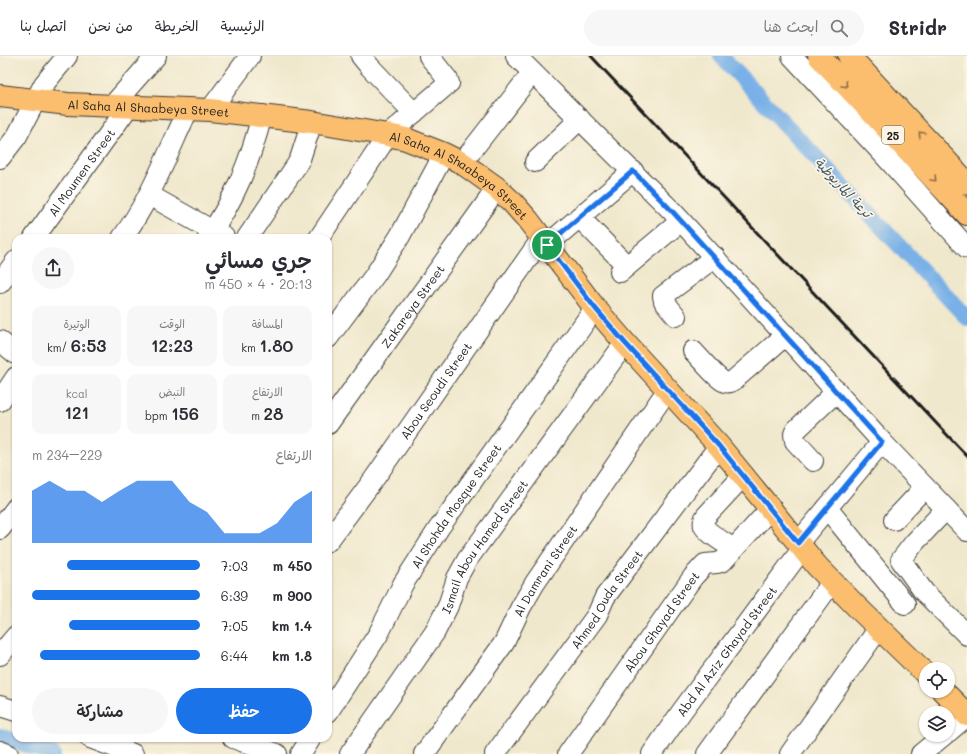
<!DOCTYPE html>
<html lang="ar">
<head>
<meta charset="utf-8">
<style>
	:root { --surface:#fff; --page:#f7f7f7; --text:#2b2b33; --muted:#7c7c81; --line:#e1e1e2; --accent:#1a73e8 }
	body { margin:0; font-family:Mali,"Playpen Sans Arabic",sans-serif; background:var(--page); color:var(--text); direction:rtl; height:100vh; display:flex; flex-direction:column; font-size:15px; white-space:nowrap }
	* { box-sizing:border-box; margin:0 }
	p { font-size:13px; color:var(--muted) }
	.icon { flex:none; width:22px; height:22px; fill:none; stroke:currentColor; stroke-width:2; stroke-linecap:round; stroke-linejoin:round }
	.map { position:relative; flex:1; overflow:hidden; direction:ltr }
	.drawer { position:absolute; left:12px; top:178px; width:320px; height:508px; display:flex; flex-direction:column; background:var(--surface); border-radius:12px; box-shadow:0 1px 3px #0004; direction:rtl }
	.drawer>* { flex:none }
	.controls { position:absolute; left:919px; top:606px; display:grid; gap:8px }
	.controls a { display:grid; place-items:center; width:36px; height:36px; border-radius:50%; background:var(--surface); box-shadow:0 1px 3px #0004; font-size:20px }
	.pin { position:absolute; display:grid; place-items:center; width:34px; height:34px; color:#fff; margin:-17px; border:2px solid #fff; border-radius:50%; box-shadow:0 1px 4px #0007 }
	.round { display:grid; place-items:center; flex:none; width:42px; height:42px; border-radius:21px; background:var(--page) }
	.summary { display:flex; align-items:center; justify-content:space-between; height:68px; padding:0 20px }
	h1 { font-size:22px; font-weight:600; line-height:30px }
	.figures { display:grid; grid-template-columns:repeat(3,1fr); gap:6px; height:68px; padding:4px 20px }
	.figures div { display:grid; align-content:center; border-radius:10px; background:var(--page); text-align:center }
	.figures b { font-size:17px; font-weight:600 }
	.figures small { font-size:11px; font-weight:400 }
	.figures p { font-size:11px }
	.chart { height:112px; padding:8px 20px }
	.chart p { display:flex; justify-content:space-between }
	.chart svg { width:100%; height:72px; margin-top:4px; fill:var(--accent); opacity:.7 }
	.cta { display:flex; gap:8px; margin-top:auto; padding:8px 20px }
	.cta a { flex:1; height:46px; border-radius:24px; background:var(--accent); color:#fff; font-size:16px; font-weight:600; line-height:46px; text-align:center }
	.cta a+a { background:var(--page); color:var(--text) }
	ul { padding:0 20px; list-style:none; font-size:13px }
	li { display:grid; grid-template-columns:64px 48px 1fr; align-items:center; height:30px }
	li i { height:10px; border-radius:5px; background:var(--accent) }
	header { display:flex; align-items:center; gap:24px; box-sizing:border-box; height:56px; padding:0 20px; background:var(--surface); border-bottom:1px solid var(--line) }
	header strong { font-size:19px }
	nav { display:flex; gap:22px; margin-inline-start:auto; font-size:14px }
	.search { width:280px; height:36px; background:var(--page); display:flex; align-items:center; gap:10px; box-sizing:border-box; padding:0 14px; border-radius:22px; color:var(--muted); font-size:15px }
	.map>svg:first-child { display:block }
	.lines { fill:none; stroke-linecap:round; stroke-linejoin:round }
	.canal { stroke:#78b0e7; stroke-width:16 }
	.minor-casing { stroke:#3c3b36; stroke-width:22 }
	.major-casing { stroke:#3c3b36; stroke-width:24 }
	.highway-casing { stroke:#3c3b36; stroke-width:24 }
	.minor { stroke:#fff; stroke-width:20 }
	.major { stroke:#fbbd6e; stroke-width:22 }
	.highway { stroke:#fbbd6e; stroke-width:22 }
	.rail { stroke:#1c1c1c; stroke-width:3 }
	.oneway { stroke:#8c6c45 }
	.route-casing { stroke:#fff; stroke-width:8 }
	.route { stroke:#1a73e8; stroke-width:5 }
	.labels { text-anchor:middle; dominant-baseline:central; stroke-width:3.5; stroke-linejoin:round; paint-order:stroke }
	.shield { fill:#fcf5e5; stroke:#5f5d58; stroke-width:1 }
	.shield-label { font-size:11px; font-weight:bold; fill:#1c1c1c }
	.street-label { font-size:12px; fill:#1c1c1c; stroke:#fcf5e5 }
	.water-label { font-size:13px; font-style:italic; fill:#41576d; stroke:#fcf5e5 }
</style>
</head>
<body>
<header>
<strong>Stridr</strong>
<div class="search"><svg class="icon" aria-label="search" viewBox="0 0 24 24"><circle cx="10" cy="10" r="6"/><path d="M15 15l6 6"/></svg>ابحث هنا</div>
<nav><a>الرئيسية</a><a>الخريطة</a><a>من نحن</a><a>اتصل بنا</a></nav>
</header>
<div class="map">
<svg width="967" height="698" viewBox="0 0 967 698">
	<rect width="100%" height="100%" fill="#fcf5e5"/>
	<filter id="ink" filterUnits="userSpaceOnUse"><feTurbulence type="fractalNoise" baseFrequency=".025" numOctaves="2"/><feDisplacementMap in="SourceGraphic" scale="8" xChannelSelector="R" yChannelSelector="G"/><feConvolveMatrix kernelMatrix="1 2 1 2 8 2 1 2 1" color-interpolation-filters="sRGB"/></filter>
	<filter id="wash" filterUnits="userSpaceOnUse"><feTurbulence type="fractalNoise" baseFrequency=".012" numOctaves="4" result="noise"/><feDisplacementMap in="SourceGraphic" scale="16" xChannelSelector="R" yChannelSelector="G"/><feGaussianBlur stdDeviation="0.9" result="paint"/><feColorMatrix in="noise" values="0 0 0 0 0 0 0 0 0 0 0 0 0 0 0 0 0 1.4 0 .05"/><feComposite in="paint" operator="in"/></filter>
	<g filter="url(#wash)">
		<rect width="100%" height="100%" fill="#f0e8cc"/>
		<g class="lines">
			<path class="canal" d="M721,0l246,262
				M0,680l53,18"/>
		</g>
	</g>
	<g filter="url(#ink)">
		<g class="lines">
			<g class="minor-casing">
				<g id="minor">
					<path d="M361,0l9,11 44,46"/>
					<path d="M516,0l156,155 210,231 85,89"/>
					<path d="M792,0l92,99 83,93"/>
					<path d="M112,50l44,-50"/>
					<path d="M210,54l40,-54"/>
					<path d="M0,102l17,-22 27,-52 23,-28"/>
					<path d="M535,106l45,-43"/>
					<path d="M462,107l70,-90"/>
					<path d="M149,139l75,42"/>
					<path d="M579,161l48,49"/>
					<path id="s1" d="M34,182l95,-132"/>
					<path d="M122,182c29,-39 46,-86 67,-130"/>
					<path d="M208,182c27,-40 42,-76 54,-123"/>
					<path d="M247,182l49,-72 4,-7 12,-37"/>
					<path d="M319,182l69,-103 61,-52 -1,-3 -19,-24"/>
					<path d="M547,189l86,-74"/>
					<path d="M620,216l61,-51"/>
					<path d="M0,227l16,-22"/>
					<path d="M676,260l-12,-15 -1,-5 52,-39"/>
					<path d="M328,282l47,-63 25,-39 44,-82"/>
					<path d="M0,285l16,13"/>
					<path d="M693,295c6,6 25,29 32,31 3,1 6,0 9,-2l52,-45"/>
					<path d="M0,345l16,-24"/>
					<path id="s2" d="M328,368l169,-236"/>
					<path d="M813,405l-18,-20 -1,-7 2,-4 41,-39"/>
					<path d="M827,452l78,96"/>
					<path d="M946,453l-31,33 -14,18 23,32 43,43"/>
					<path d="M894,464l31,-33"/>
					<path d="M0,473l16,-21"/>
					<path id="s3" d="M328,485l46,-62 168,-241"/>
					<path d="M798,487l84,-101"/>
					<path d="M733,493c-6,-5 -26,-16 -29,-23 -1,-4 0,-7 2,-10l38,-41"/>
					<path d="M0,599l16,-19"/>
					<path d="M0,650l16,5"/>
					<path id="s4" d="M328,656l51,-79 24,-49 36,-56 156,-220"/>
					<path d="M948,676l19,-16"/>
					<path d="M90,682l43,16"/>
					<path d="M233,682l44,16"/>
					<path d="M0,695l8,3"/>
					<path d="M301,698l10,-16"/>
					<path id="s5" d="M350,698l85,-122 13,-26 9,-28 10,-18 158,-217"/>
					<path id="s6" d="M424,698l80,-111 17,-36 14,-24 133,-194"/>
					<path id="s7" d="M495,698l102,-139 8,-18 114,-151"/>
					<path id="s8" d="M568,698l125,-177 12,-13 12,-1 6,-2 48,-53"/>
					<path id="s9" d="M652,698l30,-43 120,-162"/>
					<path d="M707,698l125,-172"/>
					<path d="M790,698l89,-126"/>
					<path d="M921,698l23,-19"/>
				</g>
			</g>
			<g class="major-casing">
				<g id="major">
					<path id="s10" d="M0,40l68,8 142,6 102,12 76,13 18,4 38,15 18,9 35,25 16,15 15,17 67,88 30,35 94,103 98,120 38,39 71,69"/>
					<path d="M943,635l24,24"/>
				</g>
			</g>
			<g class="highway-casing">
				<path id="highway" d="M819,0l148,158
					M849,0l118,127"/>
			</g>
			<use href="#minor" class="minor"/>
			<use href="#major" class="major"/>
			<use href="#highway" class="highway"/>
			<path class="rail" d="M591,0l376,400"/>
		</g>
		<defs><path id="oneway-chevron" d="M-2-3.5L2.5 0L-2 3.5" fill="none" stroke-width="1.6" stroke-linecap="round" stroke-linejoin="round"/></defs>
		<g class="oneway">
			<use href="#oneway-chevron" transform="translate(845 29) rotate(47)"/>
			<use href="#oneway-chevron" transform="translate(921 78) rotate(-133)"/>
			<use href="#oneway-chevron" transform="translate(934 123) rotate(47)"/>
		</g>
	</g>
	<g class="lines" filter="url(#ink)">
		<g class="route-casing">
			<path id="route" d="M633,115l39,40 210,231 -84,101 -79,-97 -94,-103 -30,-35 -48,-63z"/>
		</g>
		<use href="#route" class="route"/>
	</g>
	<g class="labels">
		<rect class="shield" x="882" y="70" width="22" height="18" rx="3"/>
		<g class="shield-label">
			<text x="893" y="79">25</text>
		</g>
		<g class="street-label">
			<text stroke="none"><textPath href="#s10" startOffset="149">Al Saha Al Shaabeya Street</textPath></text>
			<text stroke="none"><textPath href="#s1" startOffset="81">Al Moumen Street</textPath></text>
			<text stroke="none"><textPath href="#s10" startOffset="473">Al Saha Al Shaabeya Street</textPath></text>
			<text stroke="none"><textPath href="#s2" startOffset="145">Zakareya Street</textPath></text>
			<text stroke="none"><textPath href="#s3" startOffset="185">Abou Seoudi Street</textPath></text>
			<text stroke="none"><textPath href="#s4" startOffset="243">Al Shohda Mosque Street</textPath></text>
			<text stroke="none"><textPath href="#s5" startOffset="248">Ismail Abou Hamed Street</textPath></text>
			<text stroke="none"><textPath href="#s6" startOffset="220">Al Damrani Street</textPath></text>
			<text stroke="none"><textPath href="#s7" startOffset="191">Ahmed Ouda Street</textPath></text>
			<text stroke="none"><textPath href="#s8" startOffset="162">Abou Ghayad Street</textPath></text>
			<text stroke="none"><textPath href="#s9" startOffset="127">Abd Al Aziz Ghayad Street</textPath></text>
		</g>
		<g class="water-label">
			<text transform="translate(844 131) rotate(47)">ترعة الماريوطية</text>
		</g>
	</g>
</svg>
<div class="controls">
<a><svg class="icon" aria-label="locate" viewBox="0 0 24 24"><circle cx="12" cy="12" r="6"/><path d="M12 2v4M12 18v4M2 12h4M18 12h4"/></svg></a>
<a><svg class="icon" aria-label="layers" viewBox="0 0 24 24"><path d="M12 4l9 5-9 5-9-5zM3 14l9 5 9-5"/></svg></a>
</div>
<div class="pin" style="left:547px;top:189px;background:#1e9e55"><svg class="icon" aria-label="arrive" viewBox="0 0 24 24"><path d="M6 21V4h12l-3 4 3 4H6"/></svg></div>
<section class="drawer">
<div class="summary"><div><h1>جري مسائي</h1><p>20:13 · 4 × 450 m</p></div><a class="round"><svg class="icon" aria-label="share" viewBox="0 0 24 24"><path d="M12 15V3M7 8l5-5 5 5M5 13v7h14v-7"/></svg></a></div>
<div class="figures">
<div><p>المسافة</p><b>1.80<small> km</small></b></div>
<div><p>الوقت</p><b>12:23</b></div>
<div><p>الوتيرة</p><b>6:53<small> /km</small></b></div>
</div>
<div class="figures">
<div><p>الارتفاع</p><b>28<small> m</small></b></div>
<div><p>النبض</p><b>156<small> bpm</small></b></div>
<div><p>kcal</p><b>121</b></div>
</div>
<div class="chart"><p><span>الارتفاع</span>229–234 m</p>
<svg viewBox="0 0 160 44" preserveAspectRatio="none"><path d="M0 44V12L10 6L20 12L30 12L40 19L50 12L60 6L70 6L80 6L90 19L100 25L110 38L120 38L130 38L140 32L150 19L160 12V44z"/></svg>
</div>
<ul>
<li><b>450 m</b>7:03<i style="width:79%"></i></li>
<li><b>900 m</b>6:39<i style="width:100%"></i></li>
<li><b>1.4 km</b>7:05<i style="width:78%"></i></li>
<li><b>1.8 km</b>6:44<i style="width:95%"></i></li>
</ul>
<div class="cta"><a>حفظ</a><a>مشاركة</a></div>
</section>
</div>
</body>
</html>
